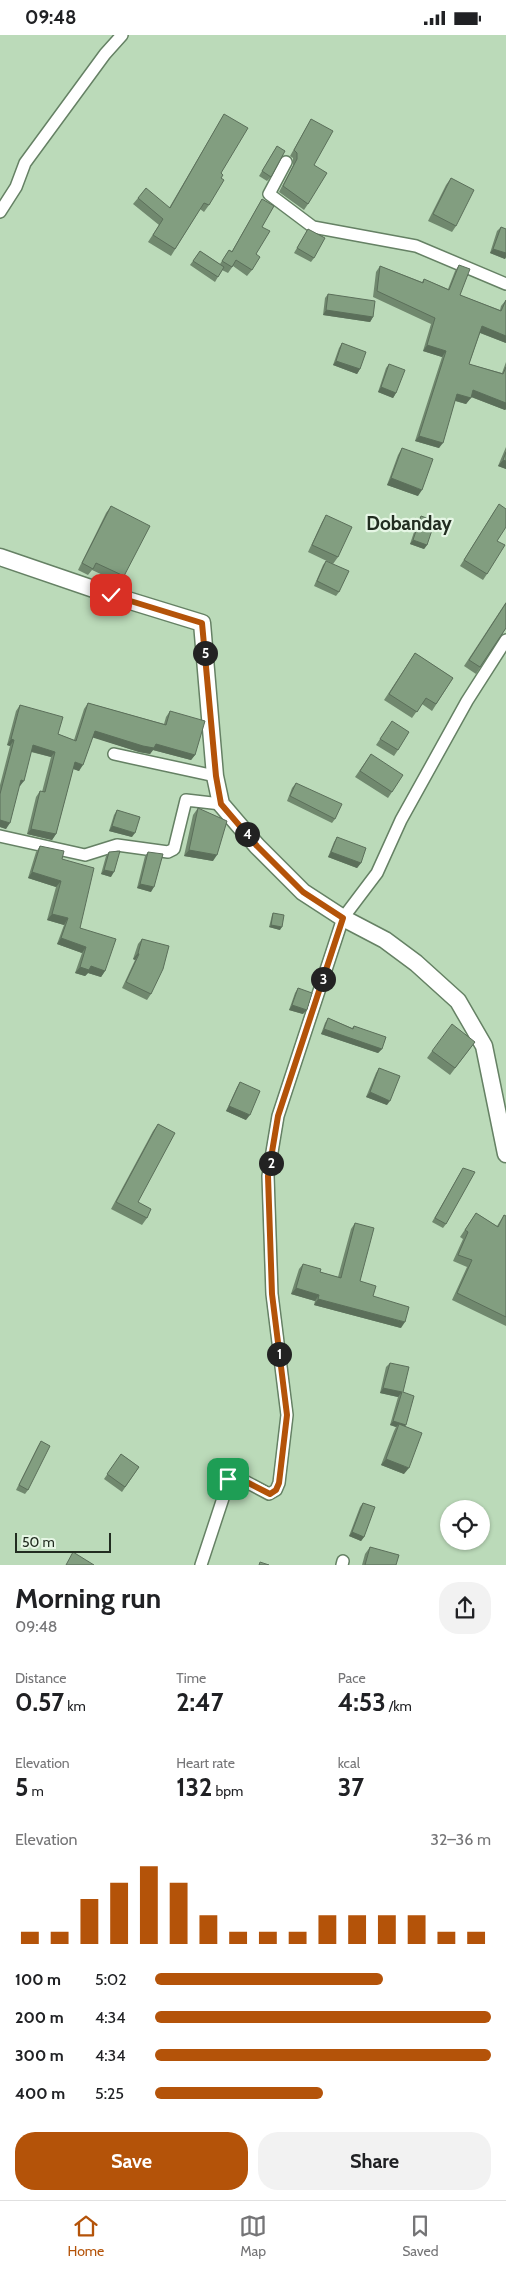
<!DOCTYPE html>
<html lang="en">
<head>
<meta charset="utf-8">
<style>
	:root { --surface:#fff; --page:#f2f2f2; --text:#202124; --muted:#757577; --line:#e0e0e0; --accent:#b45309 }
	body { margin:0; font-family:Cabin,sans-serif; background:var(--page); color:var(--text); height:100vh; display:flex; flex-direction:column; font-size:19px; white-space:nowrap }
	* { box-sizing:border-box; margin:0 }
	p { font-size:16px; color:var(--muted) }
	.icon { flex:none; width:28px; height:28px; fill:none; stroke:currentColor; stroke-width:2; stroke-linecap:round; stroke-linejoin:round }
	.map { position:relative; height:1530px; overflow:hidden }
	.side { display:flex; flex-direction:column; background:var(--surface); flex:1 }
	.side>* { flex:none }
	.controls { position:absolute; left:440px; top:1465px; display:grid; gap:10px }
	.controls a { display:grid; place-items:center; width:50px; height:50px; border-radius:50%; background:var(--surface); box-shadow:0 1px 4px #0004; font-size:25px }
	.scale { position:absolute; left:15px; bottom:12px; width:96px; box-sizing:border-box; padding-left:5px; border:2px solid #212c20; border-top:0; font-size:14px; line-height:18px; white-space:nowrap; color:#212c20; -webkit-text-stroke:4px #e6f6e5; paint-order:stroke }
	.pin { position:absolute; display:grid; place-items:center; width:42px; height:42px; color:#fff; margin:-21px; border-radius:10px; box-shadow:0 2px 8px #0006 }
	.km { position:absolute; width:25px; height:25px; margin:-12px; border-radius:50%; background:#222; color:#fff; font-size:14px; line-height:25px; text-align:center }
	.round { display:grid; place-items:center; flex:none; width:52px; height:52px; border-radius:20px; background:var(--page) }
	.headline { display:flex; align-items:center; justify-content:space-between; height:85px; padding:0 15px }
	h1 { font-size:28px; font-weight:700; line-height:38px }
	.stats { display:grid; grid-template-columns:repeat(3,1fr); gap:8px; height:85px; padding:5px 15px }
	.stats div { display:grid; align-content:center }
	.stats b { font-size:25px; font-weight:700 }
	.stats small { font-size:14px; font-weight:400 }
	.stats p { font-size:14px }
	.chart { height:140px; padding:10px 15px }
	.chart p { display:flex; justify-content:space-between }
	.chart svg { width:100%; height:90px; margin-top:5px; stroke:var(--accent); stroke-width:6 }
	.primary-button { display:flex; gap:10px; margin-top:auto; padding:10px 15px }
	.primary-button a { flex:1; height:58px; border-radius:20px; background:var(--accent); color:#fff; font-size:20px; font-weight:700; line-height:58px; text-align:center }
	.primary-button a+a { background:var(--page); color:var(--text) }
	ul { padding:0 15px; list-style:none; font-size:16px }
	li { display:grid; grid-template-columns:80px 60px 1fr; align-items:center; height:38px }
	li i { height:12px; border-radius:6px; background:var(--accent) }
	.status { display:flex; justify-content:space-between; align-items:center; height:35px; padding:0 25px; background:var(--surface); direction:ltr }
	.status svg { height:14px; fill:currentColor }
	.menu { display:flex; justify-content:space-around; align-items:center; height:70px; border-top:1px solid var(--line); background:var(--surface); font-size:14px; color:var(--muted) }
	.menu a { display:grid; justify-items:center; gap:2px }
	.menu .selected { color:var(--accent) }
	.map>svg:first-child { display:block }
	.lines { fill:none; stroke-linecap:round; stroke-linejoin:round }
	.street-casing { stroke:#658164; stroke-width:14 }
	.secondary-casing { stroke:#658164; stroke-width:19 }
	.street { stroke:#fff; stroke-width:11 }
	.secondary { stroke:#fff; stroke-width:16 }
	.wall { fill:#70886e }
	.shaded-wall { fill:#5b6f5a }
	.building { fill:#829e80; stroke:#5b6f5a }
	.route-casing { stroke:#fff; stroke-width:10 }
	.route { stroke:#b45309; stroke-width:6 }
	.labels { text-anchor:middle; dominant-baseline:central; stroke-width:4.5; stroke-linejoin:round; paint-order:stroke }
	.quarter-label { font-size:19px; font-weight:bold; fill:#212c20; stroke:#e6f6e5 }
</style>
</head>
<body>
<div class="status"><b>09:48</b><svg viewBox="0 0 49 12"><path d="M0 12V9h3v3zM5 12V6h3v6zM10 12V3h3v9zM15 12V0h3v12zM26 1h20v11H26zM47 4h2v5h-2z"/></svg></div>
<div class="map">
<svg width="506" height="1530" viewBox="0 0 506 1530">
	<rect width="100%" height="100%" fill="#bbdab9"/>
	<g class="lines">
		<g class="street-casing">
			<path id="street" d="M286,127l-17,32 44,33 103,19 90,38
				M0,177l16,-25 9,-24 80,-109 17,-19
				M114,719l101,22
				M0,801l85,19 32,-10 51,7 6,-3 12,-49 35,4
				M201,1530l29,-88h7l32,17 7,-4 3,-7 8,-68 -15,-121 -4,-118 10,-60 65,-198 34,-45 24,-53 66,-119 39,-61
				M342,1530l1,-4"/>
		</g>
		<g class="secondary-casing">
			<path id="secondary" d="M0,522l111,38 91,28 13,153 6,28 36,42 46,46 40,26 42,22 31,23 42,38 26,45 22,108"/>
		</g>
		<use href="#street" class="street"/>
		<use href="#secondary" class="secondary"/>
	</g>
	<path class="wall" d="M224,79l-3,59 -12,32 -5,7 -4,-3 -29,47 -23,-14 11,-17 -26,-21 5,-6 31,10 51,-87z
		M311,84l3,46 -6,39 -4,6 -25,-18 14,-27v-7l-3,-2z
		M277,111l-6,31 -4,4 -8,-5z
		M451,143l5,48 -4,6 -24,-11 18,-36z
		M262,164v28l-6,27 -4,16 -5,6 -14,-10 -5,7 -6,-3 -7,12 -25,-17 10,-14 20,13 9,-14 3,1z
		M501,192l5,2v28l-1,2 -15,-6 7,-22z
		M308,194l6,29 -3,4 -17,-9z
		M459,230l1,30 40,15 1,-4 5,-6v43l-26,-10 -11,31 33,9 4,-11v47l-1,1 -34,-13 -5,7 -11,-3 -16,47 -24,-7 27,-84 -19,-6 8,-27 -58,-27 3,-25 4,-6 42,16 2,-3 24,10 7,-18z
		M328,259l45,23 -3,5 -47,-7 2,-17z
		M342,308l18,26 -3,5 -24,-9 6,-17z
		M389,329l7,29 -3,5 -15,-6 8,-24z
		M506,412v22l-8,-3z
		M402,413l16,48 -31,-11 11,-30z
		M111,471l13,70 -4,7 -28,-13 -4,5 -10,-5 28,-57z
		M495,475l2,31 -10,33 -4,6 -23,-14z
		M326,480l12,42 -5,7 -25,-12 14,-30z
		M421,481l6,29 -3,4 -14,-5 8,-24z
		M326,526l13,31 -3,4 -22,-10 9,-21z
		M506,567v26l-30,46 -12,-8z
		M415,618l38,25 -21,33 -10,-7 -10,14 -28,-18z
		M88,668l76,21 2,-7 4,-6 25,44 -4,5 -38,-10 -3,4 -11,-2 -46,-15 -14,34 -6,-2 -17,65 -4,6 -25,-6 9,-37 4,-6 2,1 9,-35 -20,-5 -11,34h-1l-13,43 -6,-2v-42l10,-39 -3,-1 9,-34 4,-6 38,29 16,6 10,-31z
		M392,686l6,29 -4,6 -18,-11z
		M371,719l21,38 -4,6 -33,-21z
		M296,748l39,36 -3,4 -45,-22 5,-13z
		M198,773l15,53 -29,-5 9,-41z
		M117,775l15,27 -23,-6 5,-16z
		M337,802l24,26 -4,5 -29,-11 6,-15z
		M40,811l22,13 18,69 25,43 -4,6 -13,-4 -3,3 -10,-3 7,-20 -25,-9 7,-19 -17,-5 9,-33 -28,-9 8,-26z
		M109,817l2,25 -10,-3 5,-18z
		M148,817l3,40 -14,-4 8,-32z
		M273,878l7,17 -11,-3 3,-12z
		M142,904l9,55 -4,6 -25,-12 13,-28 -2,-1 5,-15z
		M298,953l5,26 -14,-4 6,-17z
		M328,983l24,10 2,-2 28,23 -4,4 -57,-19 4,-11z
		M475,1007l-25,33 -23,-17 5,-7z
		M379,1033l8,37 -21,-8 10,-24z
		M240,1047l6,38 -20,-9 11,-24z
		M158,1089l-20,78 9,16 -5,7 -31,-16 42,-78z
		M463,1133l-17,56 -3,4 -11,-6z
		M476,1178l21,13 7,-11 2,1v110l-54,-26 15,-33 -14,-6 10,-22 -3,-2z
		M355,1188l5,58 41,47 -87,-23 1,-4 -24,-7 8,-25 4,-5 17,8 18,5 13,-48z
		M390,1328l13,29 1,35v47l-23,-9 13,-34 2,-4 -6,-2 8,-28 -18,-4 6,-26z
		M41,1406l-13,49 -3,4 -9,-4 22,-44z
		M121,1419l18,13 -17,25 -18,-13z
		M363,1468l1,34 -3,4 -12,-5 11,-29z
		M370,1512l26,18h-34l3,-11z"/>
	<path class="shaded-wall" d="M493,214l13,4v4l-1,2 -15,-6z
		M326,275l47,7 -3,5 -47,-7z
		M482,291l24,10v7l-28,-11z
		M427,310l19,6 -4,6 -19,-6z
		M336,326l24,8 -3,5 -24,-9z
		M381,352l15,6 -3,5 -15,-6z
		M473,355l33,13v6l-1,1 -36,-14z
		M457,359l14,4 -5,6 -13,-4z
		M419,401l24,7 -4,5 -24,-7z
		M503,425l3,1v8l-8,-3z
		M391,443l31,12 -4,6 -31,-11z
		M413,505l14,5 -3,4 -14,-5z
		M95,696l61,13 39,11 -4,5 -38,-10 -3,4 -11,-2 -48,-15z
		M11,704l3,1 -4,6 -3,-1z
		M33,710l22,7 -4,5 -22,-6z
		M75,727l8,3 -4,6 -8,-3z
		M21,745l3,1 -4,5h-3z
		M0,785l10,3 -4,6 -6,-2z
		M112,791l23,7 -3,4 -23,-6z
		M31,794l25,5 -4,6 -25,-6z
		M189,815l28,5 -4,6 -29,-5z
		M331,817l30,11 -4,5 -29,-11z
		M104,835l10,2 -3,5 -10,-3z
		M32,837l29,9 -5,6 -28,-9z
		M140,849l14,3 -3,5 -14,-4z
		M52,879l16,4 -4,7 -17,-5z
		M271,890l11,2 -2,3 -11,-3z
		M61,903l25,9 -4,6 -25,-9z
		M138,918l1,1 -4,6 -2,-1z
		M91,931l14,5 -4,6 -13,-4 -3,3 -10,-3 5,-6z
		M292,970l15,5 -4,4 -14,-4z
		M324,994l58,20 -4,4 -57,-19z
		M370,1057l20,9 -3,4 -21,-8z
		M229,1071l21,9 -4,5 -20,-9z
		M296,1253l23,7 -4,6 -24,-7z
		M318,1264l87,23 -4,6 -87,-23z
		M383,1353l19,4 -4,5 -18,-4z
		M393,1386l13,4 -3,4 -4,-5 -3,3 -6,-2z
		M386,1424l23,9 -5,6 -23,-9z
		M352,1497l12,5 -3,4 -12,-5z"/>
	<path class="building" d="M224,79l24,14 -27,45 2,2 -2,3 3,2 -15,25 -5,-2 -29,46 -22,-14 10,-16 -25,-21 8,-10 24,20z
		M311,84l22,12 -19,34 13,8 -19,31 -25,-18 14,-27v-6l-3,-3z
		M277,111l8,5 -14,26 -9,-6z
		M451,143l23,12 -18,36 -23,-12z
		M262,164l12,7 -12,21 8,4 -14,23 4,3 -8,13 -16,-10 -4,7 -10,-6 7,-11 3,2z
		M501,192l5,2v24l-13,-4z
		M308,194l17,9 -11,20 -17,-10z
		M200,216l24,16 -6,10 -25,-16z
		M459,230l11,4 -10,26 41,16 5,-11v36l-24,-10 -13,38 34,10 3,-7v36l-33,-13 -2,8 -14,-4 -14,49 -24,-7 27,-85 -19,-6 8,-27 -58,-27 3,-25 43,17 1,-4 25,11z
		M328,259l47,7 -2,16 -47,-7z
		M342,308l24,9 -6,17 -24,-8z
		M389,329l16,6 -9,23 -15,-6z
		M402,413l31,11 -11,31 -31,-12z
		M506,417v9l-3,-1z
		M499,469l7,5v18l-9,14 8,4 -18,29 -23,-14z
		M111,471l39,20 -26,50 -28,-13 -3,6 -11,-6z
		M326,480l26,12 -14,30 -26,-12z
		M421,481l14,5 -8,24 -14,-5z
		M326,526l23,10 -10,21 -22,-11z
		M506,568v25l-26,39 -11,-7z
		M415,618l38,25 -17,26 -10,-6 -9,14 -28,-18z
		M88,668l78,22 4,-14 35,10 -10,34 -39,-11 -2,4 -11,-2 -48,-15 -12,34 -8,-3 -19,72 -25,-5 9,-38 5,1 10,-40 -22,-7 -9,36 -3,-1 -11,43 -10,-3v-26l14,-54 -3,-1 9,-34 43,12 -5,17 18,7z
		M392,686l17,11 -11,18 -18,-11z
		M371,719l32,21 -11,17 -32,-21z
		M296,748l46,21 -7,15 -45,-23z
		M198,773l29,13 -10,34 -28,-5z
		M117,775l23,7 -5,16 -23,-7z
		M337,802l29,11 -5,15 -30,-11z
		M40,811l24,5 -2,8 32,9 -14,60 36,11 -11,32 -14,-5 -2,4 -9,-3 6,-20 -25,-9 7,-20 -16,-4 9,-33 -29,-9z
		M120,816l-6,21 -10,-2 5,-18z
		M148,817l15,2 -9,33 -14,-3z
		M273,878l11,2 -2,12 -11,-2z
		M142,904l27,7 -6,23 -12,25 -25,-12 13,-28 -1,-1z
		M298,953l14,5 -5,17 -15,-5z
		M328,983l25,11 1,-3 32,11 -4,12 -58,-20z
		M452,989l23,18 -20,26 -23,-17z
		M379,1033l21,8 -10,25 -20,-9z
		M240,1047l20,9 -10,24 -21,-9z
		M158,1089l17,9 -37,69 13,7 -4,9 -31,-16z
		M463,1133l12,4 -29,52 -11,-6z
		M476,1178l22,14 6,-12 2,1v101l-49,-24 15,-33 -14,-5 10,-23 -3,-2z
		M355,1188l19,5 -14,53 16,5 -3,10 36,11 -4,15 -87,-23 1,-4 -23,-7 7,-24 18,5 -1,3 21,6z
		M390,1328l19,4 -6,25 11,4 -8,29 -13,-4 9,-29 -19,-4z
		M399,1389l23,9 -13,35 -23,-9z
		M41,1406l9,5 -22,44 -9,-5z
		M121,1419l18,13 -14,20 -18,-13z
		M363,1468l12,4 -11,30 -12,-5z
		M370,1512l29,8 -3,10h-31z
		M73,1517l21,13h-28z
		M260,1527l9,3h-10z"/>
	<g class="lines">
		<g class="route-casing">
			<path id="route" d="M111,560l91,28 14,153 5,28 36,42 46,46 40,26 -65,198 -10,60 4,118 15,121 -8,68 -3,7 -6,4 -33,-17h-7l-2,2"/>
		</g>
		<use href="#route" class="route"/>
	</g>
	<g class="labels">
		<g class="quarter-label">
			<text x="409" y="488">Dobanday</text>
		</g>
	</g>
</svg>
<div class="controls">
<a><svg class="icon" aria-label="locate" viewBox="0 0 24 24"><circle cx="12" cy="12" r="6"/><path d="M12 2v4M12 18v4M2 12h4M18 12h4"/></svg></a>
</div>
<div class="scale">50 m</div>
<div class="pin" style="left:228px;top:1444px;background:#1e9e55"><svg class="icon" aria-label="arrive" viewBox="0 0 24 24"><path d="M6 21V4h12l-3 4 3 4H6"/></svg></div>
<div class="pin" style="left:111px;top:560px;background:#d93025"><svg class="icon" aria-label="check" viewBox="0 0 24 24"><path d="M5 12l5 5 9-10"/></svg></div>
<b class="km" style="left:279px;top:1319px">1</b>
<b class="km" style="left:271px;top:1128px">2</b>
<b class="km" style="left:323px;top:944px">3</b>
<b class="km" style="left:247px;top:799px">4</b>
<b class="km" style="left:205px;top:618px">5</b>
</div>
<section class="side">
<div class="headline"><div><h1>Morning run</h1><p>09:48</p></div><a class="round"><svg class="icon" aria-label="share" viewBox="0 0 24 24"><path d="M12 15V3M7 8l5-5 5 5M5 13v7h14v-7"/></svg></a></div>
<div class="stats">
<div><p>Distance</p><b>0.57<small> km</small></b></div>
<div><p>Time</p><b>2:47</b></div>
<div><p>Pace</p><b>4:53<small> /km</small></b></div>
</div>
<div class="stats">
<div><p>Elevation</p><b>5<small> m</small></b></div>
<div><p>Heart rate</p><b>132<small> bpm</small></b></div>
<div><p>kcal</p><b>37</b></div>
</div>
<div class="chart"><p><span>Elevation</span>32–36 m</p>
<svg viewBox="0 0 160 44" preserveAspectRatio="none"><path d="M5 44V38M15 44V38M25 44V22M35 44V14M45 44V6M55 44V14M65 44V30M75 44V38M85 44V38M95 44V38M105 44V30M115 44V30M125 44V30M135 44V30M145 44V38M155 44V38"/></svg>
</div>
<ul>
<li><b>100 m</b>5:02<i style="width:68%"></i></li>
<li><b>200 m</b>4:34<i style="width:100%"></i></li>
<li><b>300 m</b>4:34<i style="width:100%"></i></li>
<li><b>400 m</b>5:25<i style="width:50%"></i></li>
</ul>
<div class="primary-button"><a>Save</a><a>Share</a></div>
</section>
<nav class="menu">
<a class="selected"><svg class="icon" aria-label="home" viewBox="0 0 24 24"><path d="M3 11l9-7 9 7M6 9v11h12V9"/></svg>Home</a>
<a><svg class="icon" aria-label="map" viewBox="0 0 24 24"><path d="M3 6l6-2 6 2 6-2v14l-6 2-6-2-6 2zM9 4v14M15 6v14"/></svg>Map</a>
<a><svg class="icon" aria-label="saved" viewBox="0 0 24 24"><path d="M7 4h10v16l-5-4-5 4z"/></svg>Saved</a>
</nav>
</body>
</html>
